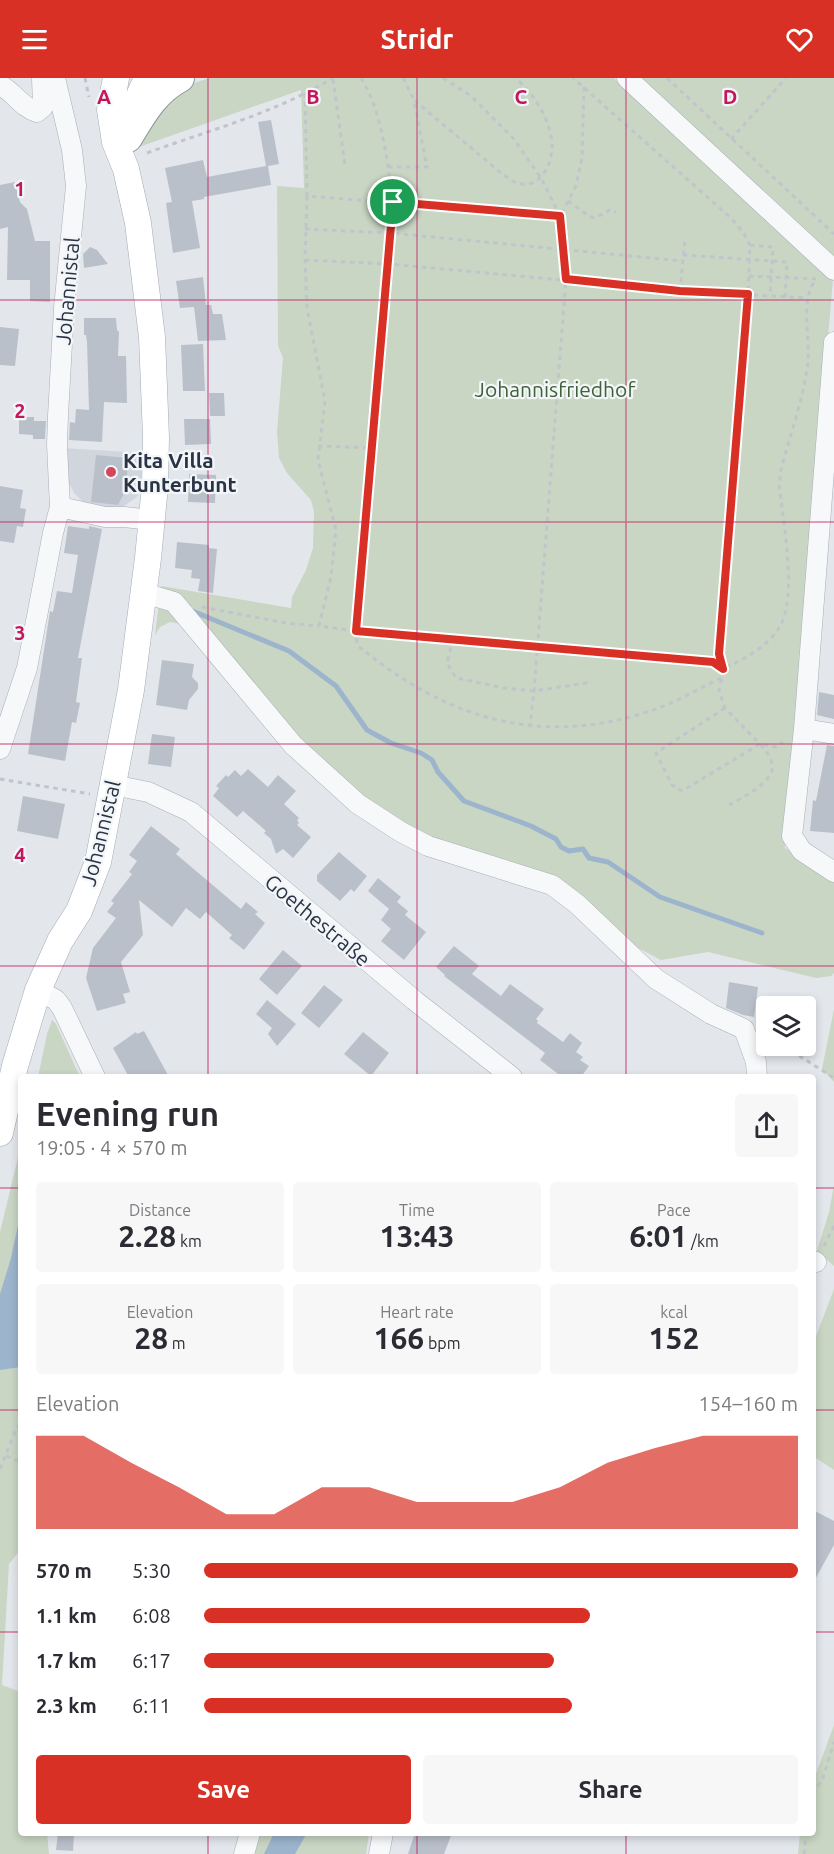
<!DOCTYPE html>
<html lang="en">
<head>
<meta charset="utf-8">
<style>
	:root { --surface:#fff; --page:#f7f7f7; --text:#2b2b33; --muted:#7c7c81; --accent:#d93025 }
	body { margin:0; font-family:Ubuntu,sans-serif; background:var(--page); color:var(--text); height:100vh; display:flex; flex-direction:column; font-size:22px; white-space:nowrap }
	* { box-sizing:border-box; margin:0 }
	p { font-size:20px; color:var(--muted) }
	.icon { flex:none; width:33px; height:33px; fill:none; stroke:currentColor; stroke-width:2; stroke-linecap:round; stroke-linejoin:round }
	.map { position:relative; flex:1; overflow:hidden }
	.details { position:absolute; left:18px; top:996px; width:798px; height:762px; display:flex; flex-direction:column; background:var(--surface); border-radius:6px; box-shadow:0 3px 9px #0003 }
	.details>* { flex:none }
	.controls { position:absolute; left:756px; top:918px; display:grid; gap:12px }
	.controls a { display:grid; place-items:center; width:60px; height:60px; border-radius:6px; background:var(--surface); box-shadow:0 3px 9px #0003; font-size:30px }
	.pin { position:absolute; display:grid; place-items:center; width:51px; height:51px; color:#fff; margin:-26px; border:3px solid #fff; border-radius:50%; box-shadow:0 2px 6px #0007 }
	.round { display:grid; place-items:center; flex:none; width:63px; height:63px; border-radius:6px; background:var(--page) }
	.summary { display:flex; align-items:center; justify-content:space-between; height:102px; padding:0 18px }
	h1 { font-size:33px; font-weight:700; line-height:45px }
	.metrics { display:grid; grid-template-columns:repeat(3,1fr); gap:9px; height:102px; padding:6px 18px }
	.metrics div { display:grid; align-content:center; border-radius:6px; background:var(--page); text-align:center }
	.metrics b { font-size:30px; font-weight:700 }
	.metrics small { font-size:16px; font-weight:400 }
	.metrics p { font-size:16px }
	.chart { height:168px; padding:12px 18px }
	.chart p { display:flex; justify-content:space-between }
	.chart svg { width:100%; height:108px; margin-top:6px; fill:var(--accent); opacity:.7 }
	.button { display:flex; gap:12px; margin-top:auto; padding:12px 18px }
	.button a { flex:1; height:69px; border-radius:6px; background:var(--accent); color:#fff; font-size:24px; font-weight:700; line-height:69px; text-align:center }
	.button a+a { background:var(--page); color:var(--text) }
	ul { padding:0 18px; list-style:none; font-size:20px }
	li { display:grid; grid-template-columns:96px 72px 1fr; align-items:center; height:45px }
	li i { height:15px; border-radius:8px; background:var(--accent) }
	header { display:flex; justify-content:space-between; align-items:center; height:78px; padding:0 18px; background:var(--accent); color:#fff; font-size:27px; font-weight:700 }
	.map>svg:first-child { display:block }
	.built { fill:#d1d6de }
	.green { fill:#c9d6c4 }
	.water { fill:#9db4cd }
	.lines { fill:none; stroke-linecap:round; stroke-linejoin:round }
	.stream { stroke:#9db4cd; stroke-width:5 }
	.building { fill:#bac0ca }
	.minor-casing { stroke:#a8aeb7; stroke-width:21 }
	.major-casing { stroke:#a2abb8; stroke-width:27 }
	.highway-casing { stroke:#8a94a3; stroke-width:30 }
	.path { stroke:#c1c5cb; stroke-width:3; stroke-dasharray:4.5 4.5; stroke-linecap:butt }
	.minor { stroke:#f6f8fa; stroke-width:20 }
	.major { stroke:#fff; stroke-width:26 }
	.highway { stroke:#fff; stroke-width:28 }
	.route-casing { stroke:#fff; stroke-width:12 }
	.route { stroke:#d93025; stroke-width:8 }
	.grid { fill:none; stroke:#c2185b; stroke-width:1.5; stroke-opacity:0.55 }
	.poi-dot { fill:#d3465b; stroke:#f3f6f9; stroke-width:2 }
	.labels { text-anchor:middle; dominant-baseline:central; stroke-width:4.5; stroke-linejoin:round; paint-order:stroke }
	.street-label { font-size:21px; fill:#2a3445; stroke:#f3f6f9 }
	.park-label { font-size:21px; fill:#3f6137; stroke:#f3f6f9 }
	.poi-label { font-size:21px; font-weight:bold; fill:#2a3445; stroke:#f3f6f9; text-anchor:start }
	.grid-label { font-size:20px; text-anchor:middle; font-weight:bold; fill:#c2185b; stroke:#f3f6f9; stroke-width:4.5; stroke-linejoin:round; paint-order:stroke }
</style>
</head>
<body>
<header><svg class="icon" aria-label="menu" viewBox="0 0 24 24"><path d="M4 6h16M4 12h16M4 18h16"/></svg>Stridr<svg class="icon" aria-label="heart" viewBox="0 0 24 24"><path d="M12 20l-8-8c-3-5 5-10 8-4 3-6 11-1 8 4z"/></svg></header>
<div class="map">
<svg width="834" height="1776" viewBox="0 0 834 1776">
	<rect width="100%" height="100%" fill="#e3e7ec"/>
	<path class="built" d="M63,370l80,5 -3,38 -3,6 -13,9 -8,2 -25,-2 -7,-3 -10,-10 -6,-12z"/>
	<path class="green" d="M209,0h405l219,201 -48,569 49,29v96l-3,3 -15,2 -108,-26 -47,8 -34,-18 -78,-53 -124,-34 -169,-140 -47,-54 -20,-31 -8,-6 -11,-2 -10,5 -5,8 6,-49 130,22 1,-11 14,-27 7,-22 1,-36 -3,-12 -24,-27 -8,-15 -2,-26 6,-74 -5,-12 -1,-160 27,2 -3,-98 -162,57 13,-31 39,-32z
		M638,0h196v182z
		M834,931v73l-12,-13z
		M52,942l4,4 24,53h-42l9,-43z
		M21,1067v404l-12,15 -7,121 19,7v141h26l2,21h-49v-622z
		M834,1107v81l-17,-15 12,-39z
		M834,1211v181l-21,-14v-112z
		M834,1647v129h-36l2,-21h13v-51z
		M255,1755h114l-3,21h-117z"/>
	<path class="water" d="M21,1133v156l-21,3v-76l11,-36z
		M274,1755h33l-12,21h-31z"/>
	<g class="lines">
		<path class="stream" d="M190,532l99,41 47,35 31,44 24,13 30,10 11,7 6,12 26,29 67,25 25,13 5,8 8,4 14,-2 6,9 19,4 52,35 102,36"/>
	</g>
	<path class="building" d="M271,42l8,44 -11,2 3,19 -67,12v2l-12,2 8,47 -27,5 -7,-50 6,-1 -7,-34 38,-8 4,17 59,-11 -8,-44z
		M15,104l5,20 7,7 8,32h15v61l-20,-1v-21h-23l1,-53 -8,2v-44z
		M90,169l7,3 11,14 -24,4 -1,-14z
		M203,199l3,28h5l2,9h9l4,26 -28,1 -4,-34 -14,1 -4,-27z
		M84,240h32l1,12 2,2 -1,24h8l1,47 -23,-1 -2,40 -33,-2 1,-18 5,1 1,-14 13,1 -2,-68 -1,-7h-2z
		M0,249l19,2 -4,37 -15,-1z
		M203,266l2,47h-22l-2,-46z
		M209,315h15l1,23h-15z
		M19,339h15v4h12l-1,18h-12v-4l-14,-1z
		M184,341h26l1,25 -26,1z
		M96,377l32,3 -2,32 -8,15 -27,-3z
		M189,396l27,1 -1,28 -27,-1z
		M0,408l23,4 -3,18 6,1 -3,18 -6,-1 -3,17 -14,-2z
		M68,448l21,3v-3l13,3 -24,129h4l-6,44 4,1 -4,20 -4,-1 -7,39 -37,-7 22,-143 3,1 4,-21 15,2 6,-38 -14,-2z
		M177,464l32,3v3l8,1 -4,44 -15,-2 2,-12 -9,-1 1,-8 -17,-2z
		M162,582l32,4 -2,13 6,6v6l-9,11 -2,10 -31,-5z
		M819,614l15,3v24l-17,-4z
		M152,656l23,3 -4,30 -23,-3z
		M827,667l7,1v87l-24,-2 3,-31 3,1z
		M248,691l20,18 10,-12 18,16 -12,13 15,14 -2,2 2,3 -2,2 14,12 -18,21 -10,-9 -7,5 -5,-15 -7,-6 2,-2 -23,-20 -6,6 -24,-21 6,-8 -3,-2 10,-11 2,2 7,-7 6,6z
		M23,718l42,8 -7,35 -41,-8z
		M151,748l29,23 -4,5 65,55 5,-7 12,10 -3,2 10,9 -21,27 -15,-12 3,-3 -26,-23 -6,7 -14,-11 -14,19 -33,-27 4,35 -22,27 9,30 -7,2 3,9 -29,8 -11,-33 7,-30 23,-30 -9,-6 7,-9 -3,-2 21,-27 -3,-2 8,-11 -8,-6z
		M339,774l28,24 -13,16 -3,-3 -11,12 -23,-20v-6z
		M378,800l23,19 -4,5 11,9 -3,4 21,17 -22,28 -23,-19 10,-12 -10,-9 8,-11 -21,-18z
		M454,868l25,20 -7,8 29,22 9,-12 34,25 -8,10 2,2 -1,2 26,19 7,-9 12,10 -6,9 7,5 -3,3 9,6 -8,11h-19l-22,-17 5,-7 -101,-77 1,-1 -9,-8z
		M283,872l19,16 -25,29 -18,-16z
		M729,904l29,5 -4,30 -11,-2 -17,-7z
		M324,907l19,15 -24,28 -18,-15z
		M267,922l29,24 -19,22 -9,-12 4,-6 -16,-14z
		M144,953l25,46h-40l-16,-29 23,-16 1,2z
		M363,954l26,21 -18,23 -27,-22z
		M813,1432l21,11v24l-21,38z
		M58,1755l16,1 -1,17 -17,-1z
		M415,1755h37l-8,21h-36z"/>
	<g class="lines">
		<g class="minor-casing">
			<path id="minor" d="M627,0l207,192
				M0,7c14,7 22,23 37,27l6,-5 -1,-29
				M834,264l-30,387 -12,107 10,15 32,21
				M60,429l45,10h19l28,3
				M144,515l30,9 119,143 65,59 43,28 27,14 124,39 25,19 79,75 55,35 33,15 12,33 1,15
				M804,651l30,5
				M0,671l27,-81 26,-135 7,-26 -3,-62 1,-29 6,-108 12,-122 -4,-36 -17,-72
				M113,707l35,7 43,20 223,188 98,77
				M38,912l18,10 6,8 33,69
				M813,1183l3,1
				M244,1776l6,-21
				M379,1776l4,-21"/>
		</g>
		<g class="major-casing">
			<path id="major" d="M129,49l6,-22 12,-27
				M0,1055l15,-67 23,-76 22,-49 19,-30 19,-49 33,-172 17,-132 7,-72 1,-49 -4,-100 -14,-114 -12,-54 -11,-27 -5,-32 6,-32"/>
		</g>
		<g class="highway-casing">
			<path id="highway" d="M128,60c14,-23 27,-47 52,-60"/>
		</g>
		<path class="path" d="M85,0l4,19
			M361,0c22,36 26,83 32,124l-37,429 1,14c88,73 182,103 293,66 25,-8 48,-22 71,-33
			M403,0l11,22
			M443,0l28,18 42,42 28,40 19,38 6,63 -32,412 -4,35
			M667,0l167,156
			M333,1l12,86
			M305,15l2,103 253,20 16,-30 6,-28 2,-71
			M731,61l55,-61
			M147,75c63,-23 128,-40 186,-75
			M388,89h39l-13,-67 87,73c5,3 10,8 16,10 26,8 39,-26 34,-47 -5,-23 -18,-43 -36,-58
			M307,118l-2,64 2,48 18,93 -7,59 18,70 -5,47 -12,49 37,5 357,31 11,6 -5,-14 29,-360 2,-49 -7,-13 -12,-14 -158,-140
			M568,123l21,15 6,2 15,-8 6,2
			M305,151l86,4 292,28
			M750,167l23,2 -3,49
			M683,177l104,7 -2,35
			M305,182l84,4 291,27 127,7
			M749,198l67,3
			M680,213l5,-52
			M318,368l53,2
			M202,529l84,16 33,3
			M453,561l-6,24 9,15 48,10 30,3 58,-9
			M725,630l-69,45 16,32 10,6 78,-47 -35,-36 -6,-17 5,-23c20,-9 42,-20 55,-40 19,-29 4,-109 0,-143l2,-15c8,-32 24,-76 27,-109 2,-23 -8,-64 8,-81
			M0,701l90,15
			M729,727c14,-8 51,-25 42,-45 -2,-6 -7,-11 -11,-16l15,3 8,-5
			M784,968l50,32
			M18,1108l3,-5
			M824,1168l10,-20
			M6,1378l15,6
			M0,1391l16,-40 5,-5
			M813,1716l10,-16 11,-36
			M804,1776l2,-21"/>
		<use href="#minor" class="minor"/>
		<use href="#major" class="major"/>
		<use href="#highway" class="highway"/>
	</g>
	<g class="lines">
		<g class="route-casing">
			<path id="route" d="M393,124l167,14 6,63 114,12 68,3 -29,360 4,15 -10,-7 -357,-31z"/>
		</g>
		<use href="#route" class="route"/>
	</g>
	<path class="grid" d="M208,0v999M417,0v999M626,0v999M0,222h834M0,444h834M0,666h834M0,888h834M0,1110h21M813,1110h21M0,1332h21M813,1332h21M0,1554h21M813,1554h21M208,1755v21M417,1755v21M626,1755v21"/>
	<circle class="poi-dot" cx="111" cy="394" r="6"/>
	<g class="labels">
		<g class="street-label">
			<text transform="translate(67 213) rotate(-85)">Johannistal</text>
			<text transform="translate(100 755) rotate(-76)">Johannistal</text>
			<text transform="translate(318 842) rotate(40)">Goethestraße</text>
		</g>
		<g class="park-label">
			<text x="555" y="311">Johannisfriedhof</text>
		</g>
		<g class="poi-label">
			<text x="123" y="382">Kita Villa<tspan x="123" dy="24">Kunterbunt</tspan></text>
		</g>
	</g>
	<g class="grid-label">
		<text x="104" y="26">A</text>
		<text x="313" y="26">B</text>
		<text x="521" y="26">C</text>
		<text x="730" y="26">D</text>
		<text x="20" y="118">1</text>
		<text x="20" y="340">2</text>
		<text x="20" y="562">3</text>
		<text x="20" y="784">4</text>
	</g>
</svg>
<div class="controls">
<a><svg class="icon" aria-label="layers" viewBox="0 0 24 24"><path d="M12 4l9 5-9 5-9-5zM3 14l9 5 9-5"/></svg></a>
</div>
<div class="pin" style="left:393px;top:124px;background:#1e9e55"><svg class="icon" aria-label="arrive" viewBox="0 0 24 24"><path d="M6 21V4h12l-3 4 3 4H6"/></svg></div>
<section class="details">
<div class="summary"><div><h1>Evening run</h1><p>19:05 · 4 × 570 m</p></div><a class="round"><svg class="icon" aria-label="share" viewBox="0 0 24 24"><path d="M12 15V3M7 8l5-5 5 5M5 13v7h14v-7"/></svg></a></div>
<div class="metrics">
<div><p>Distance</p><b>2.28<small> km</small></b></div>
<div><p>Time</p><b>13:43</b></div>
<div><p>Pace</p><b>6:01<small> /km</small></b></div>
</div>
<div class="metrics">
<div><p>Elevation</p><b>28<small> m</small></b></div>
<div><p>Heart rate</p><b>166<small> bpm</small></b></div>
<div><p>kcal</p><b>152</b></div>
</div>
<div class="chart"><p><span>Elevation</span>154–160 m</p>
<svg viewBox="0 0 160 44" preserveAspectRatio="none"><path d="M0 44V6L10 6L20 17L30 27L40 38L50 38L60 27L70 27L80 33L90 33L100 33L110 27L120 17L130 11L140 6L150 6L160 6V44z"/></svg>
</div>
<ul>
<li><b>570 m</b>5:30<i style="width:100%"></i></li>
<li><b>1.1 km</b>6:08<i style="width:65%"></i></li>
<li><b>1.7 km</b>6:17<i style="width:59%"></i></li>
<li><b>2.3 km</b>6:11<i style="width:62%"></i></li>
</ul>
<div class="button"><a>Save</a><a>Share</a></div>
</section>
</div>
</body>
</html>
